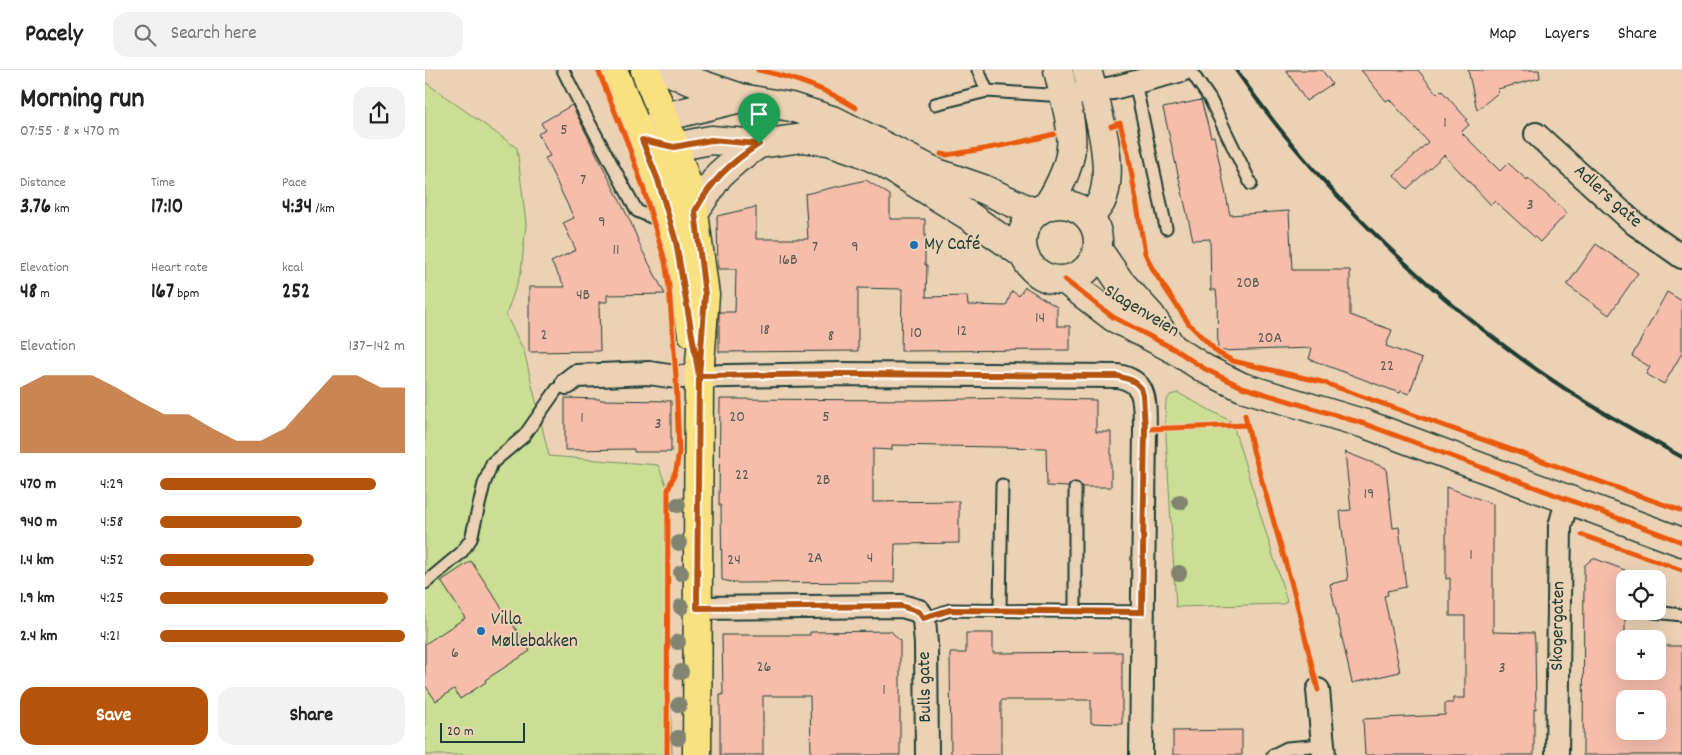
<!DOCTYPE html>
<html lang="en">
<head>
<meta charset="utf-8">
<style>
	:root { --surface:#fff; --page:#f2f2f2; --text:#222; --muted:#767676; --line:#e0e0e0; --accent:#b45309 }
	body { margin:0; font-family:Dekko,sans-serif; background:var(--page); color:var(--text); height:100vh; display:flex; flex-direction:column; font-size:19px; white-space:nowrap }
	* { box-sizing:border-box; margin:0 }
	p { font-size:16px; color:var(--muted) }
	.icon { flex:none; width:28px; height:28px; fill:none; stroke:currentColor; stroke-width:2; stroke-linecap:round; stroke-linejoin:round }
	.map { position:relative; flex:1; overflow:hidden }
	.drawer { display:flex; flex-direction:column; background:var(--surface); width:425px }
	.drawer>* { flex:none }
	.fabs { position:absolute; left:1191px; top:500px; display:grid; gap:10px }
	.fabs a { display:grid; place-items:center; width:50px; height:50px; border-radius:10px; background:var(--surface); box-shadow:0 5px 20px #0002; font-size:25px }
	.scale { position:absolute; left:15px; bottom:12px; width:85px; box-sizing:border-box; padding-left:5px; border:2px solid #1f3d34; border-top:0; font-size:14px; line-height:18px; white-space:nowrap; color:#1f3d34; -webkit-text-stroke:4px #ecd2b4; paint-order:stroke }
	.pin { position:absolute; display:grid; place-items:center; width:42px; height:42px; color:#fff; margin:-51px -21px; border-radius:50% 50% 50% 0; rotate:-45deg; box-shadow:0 0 5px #0007 }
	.pin .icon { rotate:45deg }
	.round { display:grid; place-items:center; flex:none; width:52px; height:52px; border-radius:15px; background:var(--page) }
	.summary { display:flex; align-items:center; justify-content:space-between; height:85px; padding:0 20px }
	h1 { font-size:28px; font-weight:800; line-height:38px }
	.stats { display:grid; grid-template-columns:repeat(3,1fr); gap:8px; height:85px; padding:5px 20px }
	.stats div { display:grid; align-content:center }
	.stats b { font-size:21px; font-weight:800 }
	.stats small { font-size:14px; font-weight:400 }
	.stats p { font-size:14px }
	.chart { height:140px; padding:10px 20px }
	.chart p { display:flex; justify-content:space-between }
	.chart svg { width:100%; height:90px; margin-top:5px; fill:var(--accent); opacity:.7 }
	.action { display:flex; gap:10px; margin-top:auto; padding:10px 20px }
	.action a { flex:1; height:58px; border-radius:15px; background:var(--accent); color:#fff; font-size:20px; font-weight:800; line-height:58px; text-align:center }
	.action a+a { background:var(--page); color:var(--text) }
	ul { padding:0 20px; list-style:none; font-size:16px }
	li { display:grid; grid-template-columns:80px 60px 1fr; align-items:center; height:38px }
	li i { height:12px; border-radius:6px; background:var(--accent) }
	header { display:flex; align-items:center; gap:30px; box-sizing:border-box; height:70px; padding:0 25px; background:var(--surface); border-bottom:1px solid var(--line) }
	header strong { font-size:24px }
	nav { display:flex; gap:28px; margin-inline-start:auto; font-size:18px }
	.search { width:350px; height:45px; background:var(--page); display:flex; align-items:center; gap:12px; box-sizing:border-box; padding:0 18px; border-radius:15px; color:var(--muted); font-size:19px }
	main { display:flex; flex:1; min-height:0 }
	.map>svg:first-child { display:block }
	.green { fill:#cbdf94; stroke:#758e64 }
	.building { fill:#f6bdab; stroke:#1f3d34; fill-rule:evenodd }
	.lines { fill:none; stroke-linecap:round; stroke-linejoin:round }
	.service-casing { stroke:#1f3d34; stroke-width:15 }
	.minor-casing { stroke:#1f3d34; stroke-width:26 }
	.tertiary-casing { stroke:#1f3d34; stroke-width:31 }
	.secondary-casing { stroke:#1f3d34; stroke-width:31 }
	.primary-casing { stroke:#1f3d34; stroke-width:31 }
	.service { stroke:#ecd2b4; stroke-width:11 }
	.minor { stroke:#ecd2b4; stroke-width:22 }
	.tertiary { stroke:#ecd2b4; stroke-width:28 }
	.secondary { stroke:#ecd2b4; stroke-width:28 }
	.primary { stroke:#fae180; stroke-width:28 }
	.rail { stroke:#1f3d34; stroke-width:4 }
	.cycleway-casing { stroke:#ecd2b4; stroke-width:8 }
	.cycleway { stroke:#e8590c; stroke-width:5 }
	.tree { fill:#808470 }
	.route-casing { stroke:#fff; stroke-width:10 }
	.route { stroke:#b45309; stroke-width:6 }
	.poi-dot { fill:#1f6fb2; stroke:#ecd2b4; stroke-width:2 }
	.labels { text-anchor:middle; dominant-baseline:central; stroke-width:4; stroke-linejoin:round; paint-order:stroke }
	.number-label { font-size:16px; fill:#555d52 }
	.street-label { font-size:19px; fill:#1f3d34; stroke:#ecd2b4 }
	.poi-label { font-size:19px; fill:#1f3d34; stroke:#ecd2b4; text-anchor:start }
</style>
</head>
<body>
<header>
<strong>Pacely</strong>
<div class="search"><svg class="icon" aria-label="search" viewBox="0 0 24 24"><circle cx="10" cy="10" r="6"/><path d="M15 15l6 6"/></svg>Search here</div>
<nav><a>Map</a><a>Layers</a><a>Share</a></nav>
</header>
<main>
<section class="drawer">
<div class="summary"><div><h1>Morning run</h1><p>07:55 · 8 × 470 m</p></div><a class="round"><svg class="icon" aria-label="share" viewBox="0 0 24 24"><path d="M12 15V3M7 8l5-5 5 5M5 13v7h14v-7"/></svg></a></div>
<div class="stats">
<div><p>Distance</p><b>3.76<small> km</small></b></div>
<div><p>Time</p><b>17:10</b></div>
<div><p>Pace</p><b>4:34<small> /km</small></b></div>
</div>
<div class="stats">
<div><p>Elevation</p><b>48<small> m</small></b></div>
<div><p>Heart rate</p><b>167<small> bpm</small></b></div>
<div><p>kcal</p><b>252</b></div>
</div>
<div class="chart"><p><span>Elevation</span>137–142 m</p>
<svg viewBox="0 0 160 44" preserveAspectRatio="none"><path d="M0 44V12L10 6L20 6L30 6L40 12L50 19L60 25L70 25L80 32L90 38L100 38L110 32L120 19L130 6L140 6L150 12L160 12V44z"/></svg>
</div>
<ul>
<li><b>470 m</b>4:29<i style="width:88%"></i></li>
<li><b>940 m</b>4:58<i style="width:58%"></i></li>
<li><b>1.4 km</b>4:52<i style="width:63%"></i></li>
<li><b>1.9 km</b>4:25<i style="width:93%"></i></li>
<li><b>2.4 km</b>4:21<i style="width:100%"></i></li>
</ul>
<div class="action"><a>Save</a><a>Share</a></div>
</section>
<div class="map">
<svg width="1257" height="685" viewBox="0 0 1257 685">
	<rect width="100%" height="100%" fill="#ecd2b4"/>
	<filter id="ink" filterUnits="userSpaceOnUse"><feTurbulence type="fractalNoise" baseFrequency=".02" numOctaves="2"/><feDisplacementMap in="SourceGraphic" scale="10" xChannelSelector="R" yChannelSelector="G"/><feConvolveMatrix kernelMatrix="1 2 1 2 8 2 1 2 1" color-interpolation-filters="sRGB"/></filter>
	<g filter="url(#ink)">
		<path class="green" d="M0,12l92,66 9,76 -5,48 -15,43 18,36 25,105 109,9 10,25 -1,88 5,177h-247z
			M753,323l54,29 55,179 -4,3 -107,3 -11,-188 1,-17 4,-7z"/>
		<path class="building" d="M861,0h36l10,14 -26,17z
			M936,0h57l19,24 4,-4 26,29 -2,1 4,5 -8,7 39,39 8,-8 19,17 1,-2 39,35 -27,29 -45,-41 -4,4 -47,-50 -37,34 -13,-14 34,-33 -39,-43 -3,2z
			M1043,0h71l1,8 -42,11 -1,1 2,2 -22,18z
			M776,30l10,37 3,-1 16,79 59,-4 3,59h58v45l42,15 -6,16 36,13 -13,35 -8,-3 -1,2 -91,-34 3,-11 -94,3 -1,-52 -1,-9h-5l-1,-51 -17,1 -30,-132z
			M147,35l59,118 11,27 23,44 -58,1v7h-8l1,49 -71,1v-65h36l-14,-25 25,-12 -13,-27 11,-5 -29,-60 5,-2 -12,-22 7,-4 -4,-7z
			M441,110l24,15v24h35v46h2l-1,32 41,-1 1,9 38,1 6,-15 7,5 6,-9 32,20v19h13v24l-169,1 1,-62 -44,-1v63l-139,1v-40h16l1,-43h-18l-1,-53 39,-9v32h52l-3,-45z
			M1171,174l42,29 -29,42 -42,-30z
			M1242,222l15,9v52l-18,31 -18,-10 4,-7 -18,-11z
			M140,328l35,1v1l71,1v51h-37v-3l-69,1z
			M584,328l87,2v32h15v55h-29l-3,-4 -4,-1 -4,1 -3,4 -21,-1 -1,-38 -154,-3v5l-19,-1v53l86,-1v42l-64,1 -1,38 -158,1 -14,-3 -1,-75h-2l1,-106 203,1z
			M920,382l41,16 7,60 6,-1 7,60 -19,4 1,4 -4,1 16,76 -48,11 -22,-99 18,-4 -8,-69 11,-1z
			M1021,417l47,17v128l41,1 1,9 1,67h-2v46h-169l-2,-36 82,-4v-12h8v-5h12v-82h-15v-38l-4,1z
			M1168,488l32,12v101h32v-25h25v109h-99l1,-189zM1200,629h32v32h-32z
			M46,491l59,90 -45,29 1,2 -26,17 -6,-10 -18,12 -11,-16v-41l40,-26 -24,-37z
			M466,561l9,10v114h-89l-1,-59h-47v59h-43v-60h3l-1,-60h88v-3z
			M541,563h27v20l129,-1v72l-31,-1v-23h-90v55h-50l-1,-102h16z
			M817,660v25h-69v-24z"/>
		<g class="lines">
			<g class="service-casing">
				<path id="service" d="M138,0l26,52 48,89 14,6 17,-2
					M553,0l9,21
					M765,0l20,29 41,85
					M710,12l31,146
					M510,34l52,-13 77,5
					M650,419v123
					M0,513l36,-30 10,-14 13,-55 8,-21 32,-27 33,-47 10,-6
					M575,540l2,-125
					M1229,542l28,3
					M499,549l26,-9 192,2
					M848,685l14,-7 36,-3"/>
			</g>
			<g class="minor-casing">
				<path id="minor" d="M639,26l49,-8 69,-18
					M1111,64l99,90 47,33
					M142,313l9,-7 73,-3 27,4 165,-3 277,2c31,6 26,28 27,53l-4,326
					M272,538l205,-2 17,5 5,8 2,25 1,111
					M893,620l6,65
					M1132,685l3,-229 8,-28"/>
			</g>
			<g class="tertiary-casing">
				<path id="tertiary" d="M662,0c9,33 30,100 14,132 -3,5 -8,10 -11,15
					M623,135c35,-55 24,-75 10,-135"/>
			</g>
			<g class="secondary-casing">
				<path id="secondary" d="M242,0l21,10 53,18 50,9 44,14 102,52 46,16 52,24
					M224,63l15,-16 77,-19
					M226,72l23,5 37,-7 48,4
					M597 172a38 38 0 1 1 76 0a38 38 0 1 1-76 0Z
					M270,141l24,-36 18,-16 22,-15 44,-6 26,3 32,11 21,10 87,54 54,38
					M673,180l22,32 31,34 20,30
					M640,210l48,37 61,32 31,20 37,18 123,37 317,118"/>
			</g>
			<g class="primary-casing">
				<path id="primary" d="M188,0l45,110 18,62 16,91
					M220,0l19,47 28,81 13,97 -6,82 -2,378"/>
			</g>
			<use href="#service" class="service"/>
			<use href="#minor" class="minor"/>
			<use href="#tertiary" class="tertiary"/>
			<use href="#secondary" class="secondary"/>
			<use href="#primary" class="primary"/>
			<path class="rail" d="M811,0c83,121 206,238 328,318 38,25 78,47 118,69"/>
			<g class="cycleway-casing">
				<path id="cycleway" d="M173,0l28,69 16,45 23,77 4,26 7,90 3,75 -3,18 -8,20 -1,265
					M333,0c34,7 69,19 98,38
					M686,56l9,-3 8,30 17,100 8,17 36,54 29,29 15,8 89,21 360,129
					M516,84l6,1c36,-6 72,-11 107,-21
					M640,210l48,37 61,32 31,20 37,18 123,37 317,118
					M820,345l8,35 41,142 24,98
					M720,359l102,-4
					M1157,465l100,35"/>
			</g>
			<use href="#cycleway" class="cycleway"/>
		</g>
		<g class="tree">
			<circle cx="755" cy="432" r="8"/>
			<circle cx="253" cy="435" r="8"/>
			<circle cx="254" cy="473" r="8"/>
			<circle cx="256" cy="503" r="8"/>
			<circle cx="754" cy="503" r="8"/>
			<circle cx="256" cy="537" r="8"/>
			<circle cx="253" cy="572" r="8"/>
			<circle cx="256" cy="602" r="8"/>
			<circle cx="254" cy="635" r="8"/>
			<circle cx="253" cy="668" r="8"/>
		</g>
	</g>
	<g class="lines" filter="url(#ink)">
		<g class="route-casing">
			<path id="route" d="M334,74c-30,20 -46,35 -64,67l10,84 -6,81 -2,232 204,-2 18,6 4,6 27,-8 192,2 3,-184 -2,-33 -2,-7 -5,-5 -5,-3 -13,-4 -277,-2 -142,2 -23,-134 -18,-62 -16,-40 32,7 37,-7 48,4"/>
		</g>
		<use href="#route" class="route"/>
	</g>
	<g class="poi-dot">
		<circle cx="489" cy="175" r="5"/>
		<circle cx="56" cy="561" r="5"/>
	</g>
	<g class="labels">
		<g class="number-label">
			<text x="1020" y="53">1</text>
			<text x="139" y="60">5</text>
			<text x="158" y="110">7</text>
			<text x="1105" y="135">3</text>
			<text x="177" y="152">9</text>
			<text x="390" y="177">7</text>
			<text x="430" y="177">9</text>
			<text x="191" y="180">11</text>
			<text x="363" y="190">16B</text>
			<text x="823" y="213">20B</text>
			<text x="158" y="225">4B</text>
			<text x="615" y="248">14</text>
			<text x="340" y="260">18</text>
			<text x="537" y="261">12</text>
			<text x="491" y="263">10</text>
			<text x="119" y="265">2</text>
			<text x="406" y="266">8</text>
			<text x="845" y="268">20A</text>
			<text x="962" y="296">22</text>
			<text x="312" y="347">20</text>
			<text x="401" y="347">5</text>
			<text x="157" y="348">1</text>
			<text x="233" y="354">3</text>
			<text x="317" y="405">22</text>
			<text x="398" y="410">2B</text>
			<text x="944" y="424">19</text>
			<text x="1046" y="485">1</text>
			<text x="390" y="488">2A</text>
			<text x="445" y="488">4</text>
			<text x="309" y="490">24</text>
			<text x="30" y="583">6</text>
			<text x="339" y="597">26</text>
			<text x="1077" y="598">3</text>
			<text x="459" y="620">1</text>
		</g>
		<g class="street-label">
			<text transform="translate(1182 127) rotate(42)">Adlers gate</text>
			<text transform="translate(716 242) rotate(31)">Slagenveien</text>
			<text transform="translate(1134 556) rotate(-89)">Skogergaten</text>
			<text transform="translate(501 617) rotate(-91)">Bulls gate</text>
		</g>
		<g class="poi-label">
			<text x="499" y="175">My Café</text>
			<text x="66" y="550">Villa<tspan x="66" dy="22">Møllebakken</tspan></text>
		</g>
	</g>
</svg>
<div class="fabs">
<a><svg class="icon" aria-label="locate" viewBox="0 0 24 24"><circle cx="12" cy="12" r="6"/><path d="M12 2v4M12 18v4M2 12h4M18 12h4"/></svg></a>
<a>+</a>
<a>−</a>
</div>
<div class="scale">20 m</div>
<div class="pin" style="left:334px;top:74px;background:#1e9e55"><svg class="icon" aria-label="arrive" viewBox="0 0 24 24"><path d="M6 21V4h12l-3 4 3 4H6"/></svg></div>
</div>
</main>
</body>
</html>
